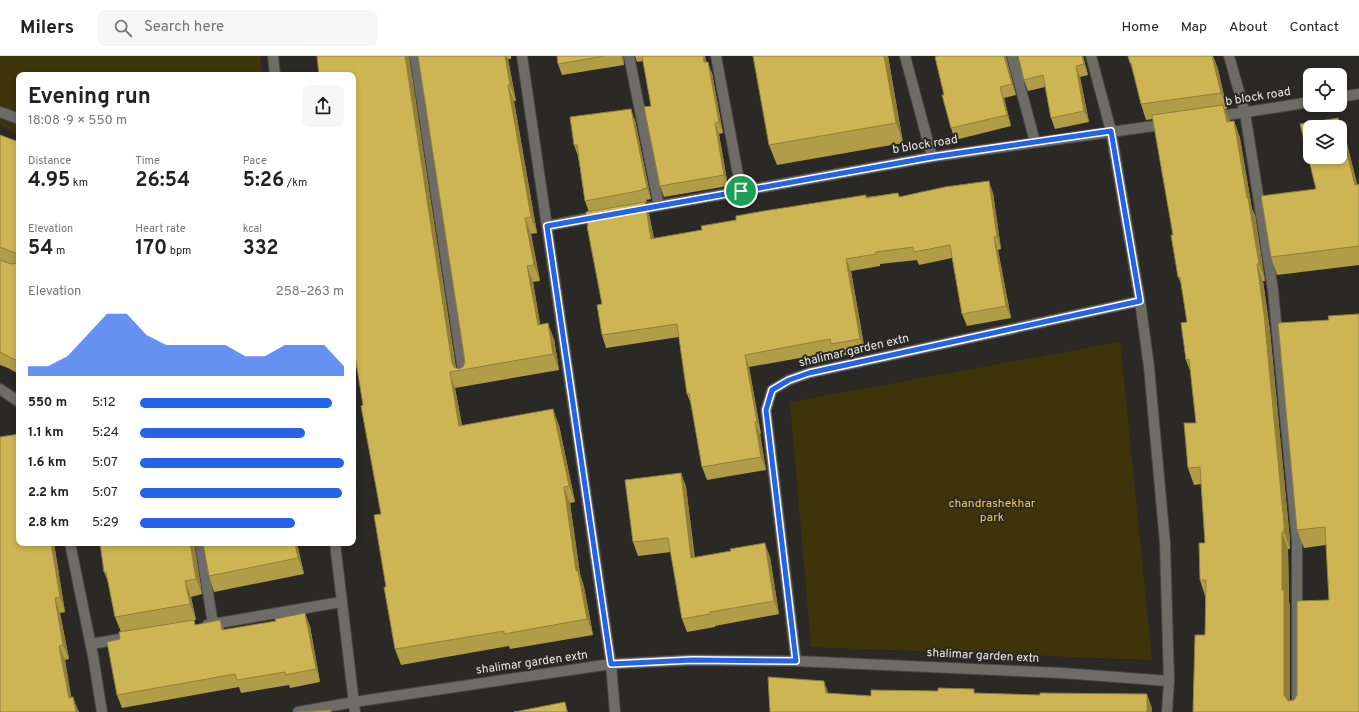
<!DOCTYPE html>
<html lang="en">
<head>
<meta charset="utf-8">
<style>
	:root { --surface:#fff; --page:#f6f6f6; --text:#222; --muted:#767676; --line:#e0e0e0; --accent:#2563eb }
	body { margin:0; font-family:Overpass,sans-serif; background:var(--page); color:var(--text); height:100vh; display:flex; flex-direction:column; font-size:15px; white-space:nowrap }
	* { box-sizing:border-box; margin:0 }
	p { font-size:13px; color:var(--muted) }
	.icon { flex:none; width:22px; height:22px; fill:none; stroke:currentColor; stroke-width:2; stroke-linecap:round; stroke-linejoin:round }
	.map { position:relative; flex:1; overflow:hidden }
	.panel { position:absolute; left:16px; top:16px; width:340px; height:474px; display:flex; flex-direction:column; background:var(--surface); border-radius:8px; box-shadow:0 2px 6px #0003 }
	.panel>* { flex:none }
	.controls { position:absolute; left:1303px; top:12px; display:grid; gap:8px }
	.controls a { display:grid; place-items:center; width:44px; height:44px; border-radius:8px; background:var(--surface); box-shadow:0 2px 6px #0003; font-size:20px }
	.pin { position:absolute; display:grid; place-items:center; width:34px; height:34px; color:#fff; margin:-17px; border:2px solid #fff; border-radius:50%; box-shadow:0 1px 4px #0007 }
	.round { display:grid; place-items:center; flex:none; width:42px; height:42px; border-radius:8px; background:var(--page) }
	.overview { display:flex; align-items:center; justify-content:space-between; height:68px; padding:0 12px }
	h1 { font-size:22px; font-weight:700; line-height:30px }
	.stats { display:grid; grid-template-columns:repeat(3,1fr); gap:6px; height:68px; padding:4px 12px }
	.stats div { display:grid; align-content:center }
	.stats b { font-size:20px; font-weight:700 }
	.stats small { font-size:11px; font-weight:400 }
	.stats p { font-size:11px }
	.chart { height:112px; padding:8px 12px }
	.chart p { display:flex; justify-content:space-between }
	.chart svg { width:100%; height:72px; margin-top:4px; fill:var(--accent); opacity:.7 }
	ul { padding:0 12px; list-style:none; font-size:13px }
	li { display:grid; grid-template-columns:64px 48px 1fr; align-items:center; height:30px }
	li i { height:10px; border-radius:5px; background:var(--accent) }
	header { display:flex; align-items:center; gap:24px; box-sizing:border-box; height:56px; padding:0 20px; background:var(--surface); border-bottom:1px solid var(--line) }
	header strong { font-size:19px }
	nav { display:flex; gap:22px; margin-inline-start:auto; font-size:14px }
	.search { width:280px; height:36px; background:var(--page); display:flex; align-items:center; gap:10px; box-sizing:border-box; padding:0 14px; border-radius:8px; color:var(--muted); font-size:15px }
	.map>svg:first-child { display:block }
	.green { fill:#3e340a }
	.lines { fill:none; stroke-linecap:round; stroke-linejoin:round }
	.minor-casing { stroke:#474642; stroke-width:12 }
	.minor { stroke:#6d6c67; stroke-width:10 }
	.wall { fill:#b19c47 }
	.shaded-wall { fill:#907f3a }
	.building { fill:#ceb553; stroke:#907f3a; fill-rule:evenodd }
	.route-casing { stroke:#fff; stroke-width:8 }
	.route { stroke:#2563eb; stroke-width:5 }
	.labels { text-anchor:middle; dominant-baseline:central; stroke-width:4; stroke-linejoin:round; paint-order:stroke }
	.street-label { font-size:12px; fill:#eae9e6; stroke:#2a2925 }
	.park-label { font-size:12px; fill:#ebcb45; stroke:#2a2925 }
</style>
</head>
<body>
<header>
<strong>Milers</strong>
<div class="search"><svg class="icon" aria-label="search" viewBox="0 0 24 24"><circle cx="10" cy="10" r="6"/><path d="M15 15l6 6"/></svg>Search here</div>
<nav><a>Home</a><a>Map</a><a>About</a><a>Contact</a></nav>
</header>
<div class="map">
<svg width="1359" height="656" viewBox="0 0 1359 656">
	<rect width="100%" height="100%" fill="#2a2925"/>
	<path class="green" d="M0,0h260l3,19h-244v60l-19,-10z
		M1120,286l32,318 -341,-13 -21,-245z"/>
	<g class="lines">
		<g class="minor-casing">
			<path id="minor" d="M273,0l2,19
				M415,0l49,322
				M522,0l89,608 4,48
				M629,0l30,150
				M716,0l25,135
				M905,0l27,101
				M1012,0l23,86
				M1091,0l20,75 29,170 9,66 16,176 4,138 -2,31
				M1229,0l16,57 28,177 24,251v171
				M1340,41l19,-3
				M0,56l19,7
				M1215,61l95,-15
				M635,154l297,-53 236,-33
				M547,170l52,-10
				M0,333l19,13
				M70,487l23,113 9,56
				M200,487l13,81
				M335,487l20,169
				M207,569l134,-23
				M91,588l41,-7
				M796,605l-30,-251 6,-20 17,-10 20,-7 331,-72
				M298,656l56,-10 257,-38 81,-4 104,1 266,12 107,8"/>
		</g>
		<use href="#minor" class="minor"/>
	</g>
	<path class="wall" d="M317,0h92l47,312 3,1 4,-2 2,-5 -47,-306h93v3h-3l8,42h-2l23,132 -6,1 9,47 -7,1 7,42 14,15 5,31 -104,18 7,37h97l16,77 -5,1 10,71 4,13 9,48 -83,14 -1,-3 -108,19 -6,-16 -9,-62 -5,-73 -18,-109 -10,-330z
		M557,0h66l1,9 -62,10 -4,-11z
		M635,0h70l1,6 6,11 11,60 -4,1 9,52 -64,11 -4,-11 -9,-80 -8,-45 -6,1z
		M888,0l15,87 -126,22 -8,-20z
		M1018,0h65l5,19 -8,2 9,45 -34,7 -4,-11 -6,-31 -17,4 -4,-11z
		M1128,0h85l5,13 9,40h-2l5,13 4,-1 6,17 12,71 3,6 10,66h-2l7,50 20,210v8h-2l1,53 1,5v93h4l3,-5 32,-95 -3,-55 -22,3 -7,-18 32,-210 30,392h-166l12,-77v-39l-5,-16 5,-37 -4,-59 -7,1 -6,-17 8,-45 -5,-50 -5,-13 1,-38 -5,-36 -4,-9 -5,-42 -20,-116 -7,1 -5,-16 -7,-28z
		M1006,1l10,38 -12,3 7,28 -56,14 -4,-12 -7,-33z
		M635,64l16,79 -5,1 1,2 -58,10 -4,-11 -7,-45 -4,-11z
		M0,79l19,7v232l-11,-6 -8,-3z
		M1345,80l12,48h2v81l-82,10 -6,-18 45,-68z
		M898,137l2,4 93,-4 8,56 -3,1 13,68 -44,8 -5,-12 -10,-56 -33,7 -2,-5 -37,4v2l-29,5 14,80 -29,6 -2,-5 -85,15 12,67h-1l6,36 -59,10 -5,-13 -11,-63 -4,-10 -8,-57 -73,11 -4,-13v-31l47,-90 5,24 48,-8 164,-33z
		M681,417l5,14 9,71 75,-1 9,57 -64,12v1l-28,5 -5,-13 -11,-67 -33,4 -5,-14z
		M19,487h35l11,69 -5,1 9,46 -4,1 6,38 8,14h-79z
		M100,487h94l8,51 -11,3 5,23h-2l1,5 25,-5 4,10 86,-4 10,56 -30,6 -1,-3 -48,8 -2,-6 -117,21 -5,-13 4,-63 -6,-15 -6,-33 -5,-12z
		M297,487l7,31 -90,18 -5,-16z"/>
	<path class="shaded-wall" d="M405,0h4l47,315 -4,-8z
		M505,0h2l1,3 8,42 -6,-16z
		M621,0h2l1,9z
		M703,0h2l3,18 -4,-12z
		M884,0h4l15,87 -7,-20z
		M1004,0h2v1l10,38 -4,-11z
		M1082,0h1l5,19 -4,-11z
		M1212,0l6,13 9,40 -6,-16z
		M708,6l4,11 11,60 -4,-11z
		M1076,10l4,11 9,45 -5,-11z
		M508,29l6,16 23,132 -6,-16z
		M1000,31l4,11 7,28 -4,-11z
		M1223,49l7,17h-3z
		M631,53l4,11 16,79 -4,-11z
		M1338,62l7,18 14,55 -4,-6z
		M1234,65l6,17 12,71 3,6 10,66 -6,-17z
		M715,67l4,11 9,52 -4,-11z
		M989,125l4,12 8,56 -4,-12z
		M645,146l4,12 7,37 -5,-12z
		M525,162l6,16 9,47 -6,-16z
		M994,181l4,13 13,68 -5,-12z
		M846,203l5,12 14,80 -5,-12z
		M1257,208l6,17 7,50 20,210v8l-6,-17z
		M527,210l6,16 10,59 -5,-16z
		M548,267l6,16 5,31 -6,-16z
		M745,299l4,12 12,67 -4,-12z
		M450,316l5,16 10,54 -6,-16z
		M553,353l6,16 16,77 -6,-16z
		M755,366l5,12 6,36 -5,-13z
		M681,417l5,14 10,85 -5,-14z
		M564,431l6,16 10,71 4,13 9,48 -6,-16 -11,-48z
		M1282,476l6,17 1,53 1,5v105l-6,-17 -2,-105z
		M51,487h3l11,69 -5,-15z
		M190,487h4l8,51 -6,-15z
		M295,487h2l7,31 -6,-16z
		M765,487l5,14 9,57 -5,-13z
		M185,525l6,16 5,23 -6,-16z
		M55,542l5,15 9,46 -6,-14z
		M305,557l5,13 10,56 -4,-13z
		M220,564l5,13 -3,-3z
		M59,590l6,14 9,52 -5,-14z
		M824,625l5,14 -3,-2z
		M1147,638l5,14v4h-5z
		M73,641l6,15h-3z
		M565,646l3,10h-1z"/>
	<path class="building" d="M317,0h88l47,307 2,4 5,2 4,-2 2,-5 -47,-306h87l5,29h-2l23,132 -6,1 9,47 -7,1 11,59 10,-2 5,31 -103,18 9,54 94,-17 16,77 -5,1 12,84h2l9,48 -83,15v-3l-109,18 -11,-62h2l-12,-72 7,-1 -20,-108 2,-1 -10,-61v-269h-34z
		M557,0h48l-47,8z
		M642,0h61l1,6h4l11,60 -4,1 9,52 -64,11 -16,-79 7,-1z
		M753,0h131l12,67 -127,22z
		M938,0h66l8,28 -12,3 7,28 -56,13 -9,-33h2l-9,-38z
		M1018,0h64l2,8 -8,2 8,45 -33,7 -8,-43 -19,5z
		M1128,0h84l9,37 -80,11 -10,-41h-1z
		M1223,49l4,17 7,-1 13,77h1l11,66h-2l7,50 20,210v8h-2v58h2v105l4,6 6,-1 3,-5v-94l32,-1 -4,-73 -28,3 -19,-207 51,-3 -1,-4 31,-2v398h-166l2,-77h10l1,-55h-6l-1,-37h6l-5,-76 -12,1 -4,-45h12l-7,-64 -3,1 -5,-37 6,-1 -7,-45h-2l-7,-42h2l-21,-120z
		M631,53l16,79 -5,1 1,1 -58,11 -8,-56h-3l-4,-28z
		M1338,62l17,67 4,-1v62l-88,11 -10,-61 55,-7 -16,-65zM1310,71h30v30h-30z
		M0,79l19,7v114l-1,-2 -18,-7z
		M989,125l8,56h-3l12,69 -44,8 -12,-69 -36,7 -1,-5 -37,5v2l-30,5 14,80 -29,5 -1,-5 -85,16 12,67h-2l6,35 -59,10 -13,-74 -2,1 -10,-70 -75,11 -5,-30 5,-1 -15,-78h1l-2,-14 59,-10 6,37 51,-9 -1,-4 35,-6v-4l28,-5 102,-16v3l32,-5 1,4 46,-10z
		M19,203v103l-19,-10v-92l11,4 7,-1z
		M19,378v109h32l9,54 -5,1 8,47 -4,1 10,52 4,-1 3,15h-76v-275z
		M681,417l10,85 40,-7 -1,-2 35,-6 9,58 -64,11v2l-28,5 -14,-81 -35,4 -8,-62z
		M100,487h90l6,36 -11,2 5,23 -75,13 -9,-45h-2z
		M203,487h92l3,15 -89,18z
		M305,557l11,56 -31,6v-3l-48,8 -2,-6 -118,21 -10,-53 13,-3 -1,-7 75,-12 1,5 25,-5 2,10 54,-9 -1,-2z
		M768,621l56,4 2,12 45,3v-6l67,1v-3l36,1v4l66,2v-2l107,1v18h-377z
		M565,646l2,10h-53z
		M331,654v2h-33z"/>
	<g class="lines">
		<g class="route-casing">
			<path id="route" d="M1111,75l29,170 -331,72 -20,7 -17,10 -6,20 30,251 -104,-1 -81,4 -64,-438 385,-69z"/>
		</g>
		<use href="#route" class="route"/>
	</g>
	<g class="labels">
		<g class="street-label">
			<text transform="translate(1258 41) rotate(-9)">b block road</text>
			<text transform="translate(925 89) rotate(-9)">b block road</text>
			<text transform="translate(854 295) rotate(-13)">shalimar garden extn</text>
			<text transform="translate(983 600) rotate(3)">shalimar garden extn</text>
			<text transform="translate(532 607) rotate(-8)">shalimar garden extn</text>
		</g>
		<g class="park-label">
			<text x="992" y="448">chandrashekhar<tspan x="992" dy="14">park</tspan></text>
		</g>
	</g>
</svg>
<div class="controls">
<a><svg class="icon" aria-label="locate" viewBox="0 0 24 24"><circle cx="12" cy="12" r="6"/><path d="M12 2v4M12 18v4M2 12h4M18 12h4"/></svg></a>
<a><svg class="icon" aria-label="layers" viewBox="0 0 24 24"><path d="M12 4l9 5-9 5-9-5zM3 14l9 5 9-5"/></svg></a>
</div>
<div class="pin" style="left:741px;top:135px;background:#1e9e55"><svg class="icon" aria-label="arrive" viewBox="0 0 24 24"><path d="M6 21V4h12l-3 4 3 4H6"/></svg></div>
<section class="panel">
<div class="overview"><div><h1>Evening run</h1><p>18:08 · 9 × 550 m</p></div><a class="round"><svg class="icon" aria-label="share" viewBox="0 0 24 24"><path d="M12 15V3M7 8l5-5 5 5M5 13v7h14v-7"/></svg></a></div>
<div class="stats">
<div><p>Distance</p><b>4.95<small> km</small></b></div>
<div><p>Time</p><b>26:54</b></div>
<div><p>Pace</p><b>5:26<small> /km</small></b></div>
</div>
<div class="stats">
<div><p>Elevation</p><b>54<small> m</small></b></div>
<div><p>Heart rate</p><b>170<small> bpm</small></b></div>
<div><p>kcal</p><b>332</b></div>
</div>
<div class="chart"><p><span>Elevation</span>258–263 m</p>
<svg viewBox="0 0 160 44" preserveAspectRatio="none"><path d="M0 44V38L10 38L20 32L30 19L40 6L50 6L60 19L70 25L80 25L90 25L100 25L110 32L120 32L130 25L140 25L150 25L160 38V44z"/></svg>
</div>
<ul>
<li><b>550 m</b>5:12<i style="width:94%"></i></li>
<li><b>1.1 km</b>5:24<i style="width:81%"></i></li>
<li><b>1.6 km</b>5:07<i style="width:100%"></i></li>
<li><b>2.2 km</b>5:07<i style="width:99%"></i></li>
<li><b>2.8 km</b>5:29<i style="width:76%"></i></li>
</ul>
</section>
</div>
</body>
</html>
